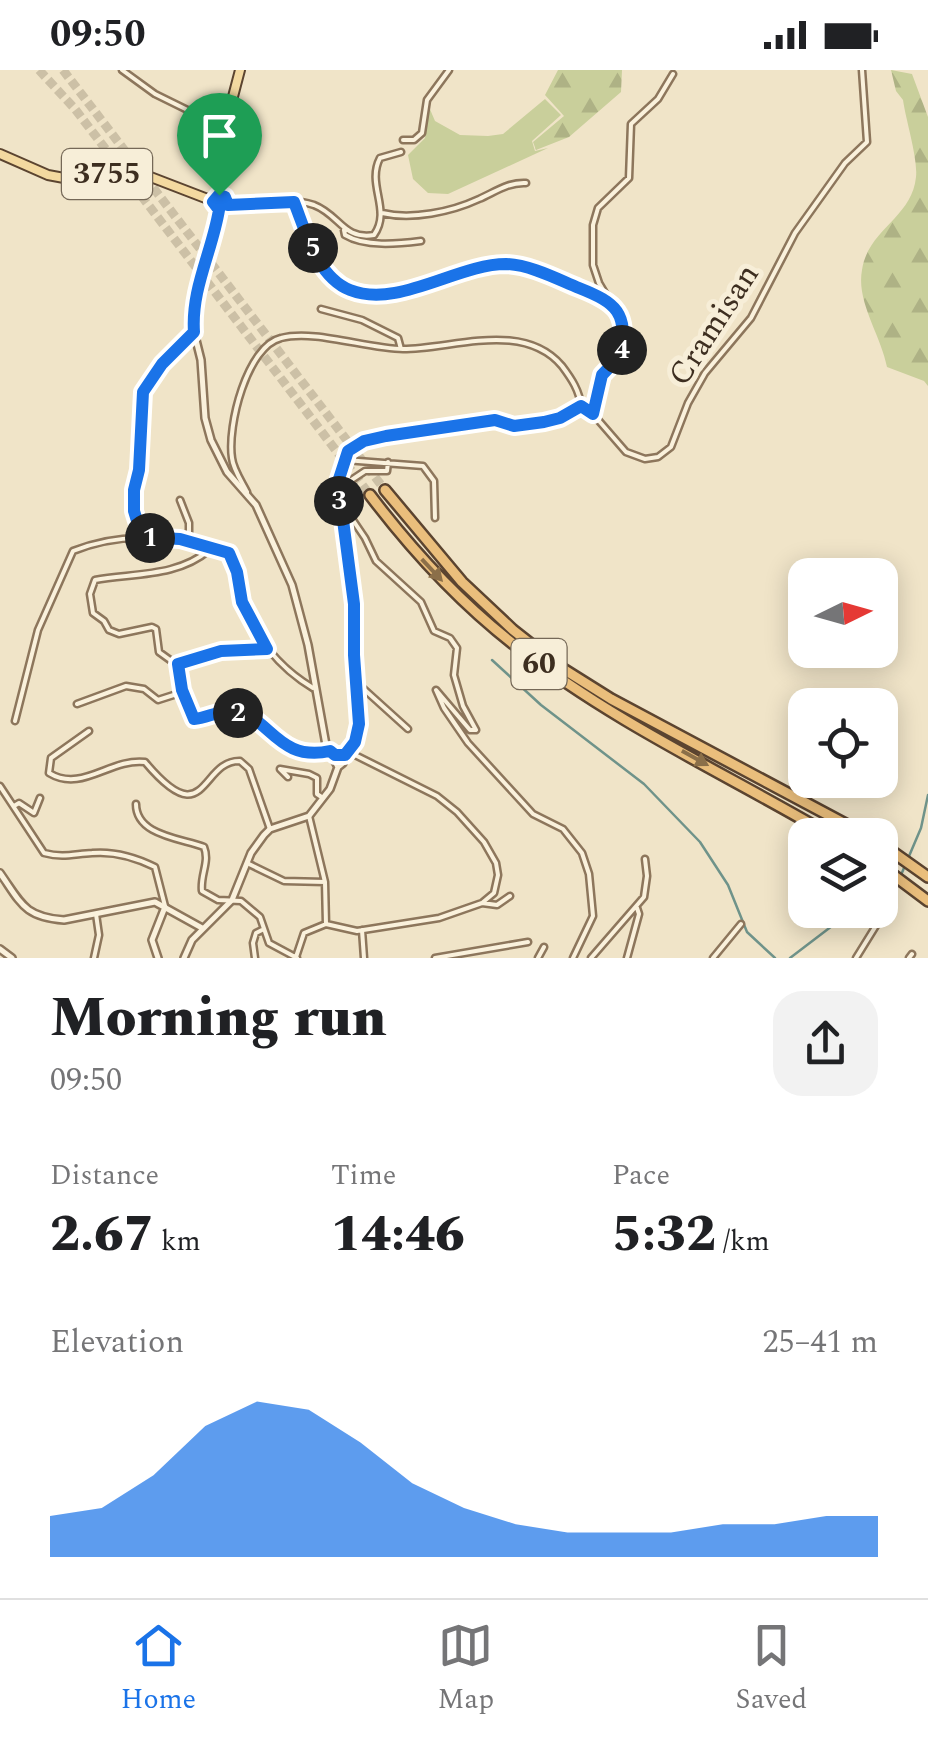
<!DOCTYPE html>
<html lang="en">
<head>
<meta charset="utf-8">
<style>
	:root { --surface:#fff; --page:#f2f2f2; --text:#202124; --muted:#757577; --line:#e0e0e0; --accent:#1a73e8 }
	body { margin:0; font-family:Spectral,serif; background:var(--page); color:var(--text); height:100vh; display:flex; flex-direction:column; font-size:38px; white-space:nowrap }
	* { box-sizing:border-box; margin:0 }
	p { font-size:32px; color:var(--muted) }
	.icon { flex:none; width:55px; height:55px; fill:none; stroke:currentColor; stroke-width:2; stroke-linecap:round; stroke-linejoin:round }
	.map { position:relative; height:888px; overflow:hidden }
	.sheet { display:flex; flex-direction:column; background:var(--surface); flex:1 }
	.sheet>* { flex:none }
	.needle { width:65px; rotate:85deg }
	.fabs { position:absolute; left:788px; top:488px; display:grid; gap:20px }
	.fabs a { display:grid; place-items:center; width:110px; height:110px; border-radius:20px; background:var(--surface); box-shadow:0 5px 25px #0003; font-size:50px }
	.pin { position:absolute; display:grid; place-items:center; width:85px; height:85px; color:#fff; margin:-102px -42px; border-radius:50% 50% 50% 0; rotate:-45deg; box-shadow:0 0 10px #0007 }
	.pin .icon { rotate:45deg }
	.km { position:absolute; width:50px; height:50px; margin:-25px; border-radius:50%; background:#222; color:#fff; font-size:28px; line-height:50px; text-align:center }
	.round { display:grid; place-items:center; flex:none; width:105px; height:105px; border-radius:30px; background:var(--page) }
	.head { display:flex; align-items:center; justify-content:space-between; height:170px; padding:0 50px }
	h1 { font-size:55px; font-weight:800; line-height:75px }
	.stats { display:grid; grid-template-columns:repeat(3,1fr); gap:15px; height:170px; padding:10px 50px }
	.stats div { display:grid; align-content:center }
	.stats b { font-size:50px; font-weight:800 }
	.stats small { font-size:28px; font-weight:400 }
	.stats p { font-size:28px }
	.chart { height:280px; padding:20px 50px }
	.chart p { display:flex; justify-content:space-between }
	.chart svg { width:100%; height:180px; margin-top:10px; fill:var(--accent); opacity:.7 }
	.status { display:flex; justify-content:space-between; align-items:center; height:70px; padding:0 50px; background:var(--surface); direction:ltr }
	.status svg { height:28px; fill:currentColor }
	.tab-bar { display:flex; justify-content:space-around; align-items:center; height:140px; border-top:2px solid var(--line); background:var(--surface); font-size:28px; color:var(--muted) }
	.tab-bar a { display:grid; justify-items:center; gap:5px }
	.tab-bar .current { color:var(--accent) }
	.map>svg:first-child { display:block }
	.green { fill:#c9cf9b }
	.forest { fill:url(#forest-firs) }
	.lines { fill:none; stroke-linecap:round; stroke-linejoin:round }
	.stream { stroke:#6f938a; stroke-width:2.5 }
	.trunk-tunnel { stroke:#ccc0a6; stroke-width:9; stroke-dasharray:9 4.5; stroke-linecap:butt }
	.minor-casing { stroke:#8d765c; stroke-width:9 }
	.tertiary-casing { stroke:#8d765c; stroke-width:10 }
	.primary-casing { stroke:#5b4430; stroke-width:12 }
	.trunk-casing { stroke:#5b4430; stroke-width:14 }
	.minor { stroke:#faf1dc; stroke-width:4 }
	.tertiary { stroke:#faf1dc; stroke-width:5 }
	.primary { stroke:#f3d9a0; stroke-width:8 }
	.trunk { stroke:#eabe7c; stroke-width:9 }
	.oneway { fill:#8b6f49 }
	.route-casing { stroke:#fff; stroke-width:20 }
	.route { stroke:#1a73e8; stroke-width:12 }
	.labels { text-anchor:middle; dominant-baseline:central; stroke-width:10; stroke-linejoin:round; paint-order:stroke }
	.shield { fill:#f7eed8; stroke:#756857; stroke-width:2.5 }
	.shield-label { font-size:30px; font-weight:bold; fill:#3d2e20 }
	.street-label { font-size:32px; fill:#3d2e20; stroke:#f7eed8 }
</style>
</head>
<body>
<div class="status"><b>09:50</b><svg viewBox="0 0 49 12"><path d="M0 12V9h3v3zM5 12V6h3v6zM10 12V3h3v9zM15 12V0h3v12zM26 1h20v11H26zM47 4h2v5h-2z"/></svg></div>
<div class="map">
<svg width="928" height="888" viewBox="0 0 928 888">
	<defs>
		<pattern id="forest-firs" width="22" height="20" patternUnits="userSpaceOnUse" patternTransform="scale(2.5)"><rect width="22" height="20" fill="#c9cf9b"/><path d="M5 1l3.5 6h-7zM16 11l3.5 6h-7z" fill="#aeb285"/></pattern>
	</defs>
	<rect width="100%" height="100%" fill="#f0e4c8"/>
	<path class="green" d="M545,29l16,16 -29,26 3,10 13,-3 -100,46 -20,-1 -15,-14 -5,-24 17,-17 4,-31 6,14 25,14 28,1 15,-2z"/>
	<path class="forest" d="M558,0h64l-1,22 -52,45 -33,13 -3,-8 31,-26 -19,-21z
		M891,0l21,4 16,43v269l-4,-5 -37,-14c-6,-32 -31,-65 -25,-97 6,-41 50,-52 54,-93 2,-19 -10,-56 -13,-77l-7,-9z"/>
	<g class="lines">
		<path class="stream" d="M492,590l49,45 103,79 56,58 28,43 19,47 28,26
			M880,820l21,-15 20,-47 7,-33
			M790,888l63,-48"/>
		<path class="trunk-tunnel" d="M39,0l36,39 295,386
			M63,0l322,420"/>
		<g class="minor-casing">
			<path id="minor" d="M122,0l33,24 69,34
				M403,70h11l8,-7 5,-33 22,-30
				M294,132c45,104 51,104 160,74 17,-5 34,-12 52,-12 33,1 71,23 101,35
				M227,135c28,0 61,-9 87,0 26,10 29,35 60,30 18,-25 -8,-50 6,-77l21,-6
				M382,143c30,7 69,-1 97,-14 16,-7 29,-17 47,-16
				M344,160l1,5c20,12 52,9 76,6
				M321,239l41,11 36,18 3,11
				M593,344l9,-39 19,-20 3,-30 -25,-42 -6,-18v-40l5,-17 31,-30 2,-54 27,-25 15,-25
				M345,390l78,6 11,15 1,37
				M388,392l-1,9h-22l-15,10 -4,6 -2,20 21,31 11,23 45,41 13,29 16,7 7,10 -3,27 9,31 13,24h-6l-34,-40 8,18 24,35 65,71 30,15 19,24 7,21 4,42 -20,42
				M247,422c-5,-10 -14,-23 -15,-34 -5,-32 15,-112 49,-120 33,-9 87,11 122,11 50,0 120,-29 159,17 9,12 18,25 19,41
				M180,430l9,23v19
				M142,466l-8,-25 -1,-20 6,-21 4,-78 19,-28 32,-32
				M209,480c-31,27 -76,23 -114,30l-5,14 3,19 11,8 5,9 10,4 33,-7 4,2 3,23 18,13 5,25 12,29c13,-1 28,-9 40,-8 37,5 41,49 94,40
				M177,595l44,-14 44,-1
				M356,612l52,47
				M77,634l49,-18 18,3 14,11 25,-8
				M15,651l23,-91 35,-79c46,-18 87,-16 133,-3 8,3 15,1 23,5 7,15 6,30 11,45 14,38 39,70 73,90
				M89,661l-38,27 -2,15c33,20 61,-15 96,-11 62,74 55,-2 95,-1l9,8 21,60
				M331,683l14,2
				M343,693l12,-21 4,-17 -6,-70 2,-51 -17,-121 10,-32c23,-21 61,-15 90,-21 17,-4 36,-9 54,-9 8,0 15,5 22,5 22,2 50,-7 67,-19l12,7 33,38 19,7 13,-2 13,-10 17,-44 17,-30 46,-55 44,-85 50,-70 22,-21 -5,-72
				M288,707l-8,-8 29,5 8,4v16l6,4
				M0,716l44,67c19,5 30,1 48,0 22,-2 45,5 63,14l10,39
				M136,734c0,31 43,34 68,43 6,15 -4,28 -2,44l16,9 23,1 19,16 9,26 28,15
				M14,736l5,-3 15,10 6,-15
				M247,793l37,18 41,1 -16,-66
				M325,812l1,42 31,7 82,-13 43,-15 12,-10 4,-18 -2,-12 -12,-21 -27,-30 -20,-16 -88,-44
				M482,833l15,2 13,-9
				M362,860l2,28
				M296,887l8,-24 22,-9
				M94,888l5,-23 -3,-21
				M255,888l-2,-15 3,-10 6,-3
				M435,888l93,-16
				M538,888l6,-11
				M591,888l53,-61 3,-21 -2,-17
				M627,888l12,-44 -2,-6
				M713,888l28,-34
				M856,888l26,-42
				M909,888l3,-4"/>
		</g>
		<g class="tertiary-casing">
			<path id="tertiary" d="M219,139l-27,94 2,29 7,28 4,58 6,22 16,32 29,33 36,80 16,60 18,100 12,22
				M0,803c21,30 24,44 64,47l91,-18 47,26
				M0,879l12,9
				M158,888l-6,-18 13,-33
				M184,888l8,-18 40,-40 19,-47 13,-18 6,-6 39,-13 21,-27 8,-22 5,-4 -3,-4h-5"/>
		</g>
		<g class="primary-casing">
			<path id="primary" d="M0,84l48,21 16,3 56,-5 28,3 65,25
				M214 132a7 7 0 1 1 14 0a7 7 0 1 1-14 0Z
				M220,125v-49l20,-76"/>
		</g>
		<g class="trunk-casing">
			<path id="trunk" d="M385,420l77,92 51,48 47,37 51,32 255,136
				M370,425c44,58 92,110 150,154 95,74 206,125 310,186
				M880,773l48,34
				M880,795l48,36"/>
		</g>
		<use href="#minor" class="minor"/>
		<use href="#tertiary" class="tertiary"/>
		<use href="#primary" class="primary"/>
		<use href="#trunk" class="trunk"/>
	</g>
	<defs><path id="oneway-solid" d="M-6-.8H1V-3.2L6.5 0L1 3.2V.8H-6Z" transform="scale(2.5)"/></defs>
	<g class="oneway">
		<use href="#oneway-solid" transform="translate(432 500) rotate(47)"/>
		<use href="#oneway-solid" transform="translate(695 688) rotate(29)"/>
	</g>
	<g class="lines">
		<g class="route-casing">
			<path id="route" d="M219,125l6,2 3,8 66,-3c12,30 23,75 56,88 48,19 107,-26 156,-26 25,1 51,15 73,24 38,15 49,25 42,67l-19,20 -9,39 -12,-8 -21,12 -16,4 -30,4 -19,-6 -41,6 -68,10 -22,5 -16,10 -10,31 16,122v51l5,69 -4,18 -10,13h-10l-5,-4c-54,12 -61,-38 -98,-40 -11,-1 -26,7 -38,8l-12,-29 -4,-26 43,-13 46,-2 -25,-47 -5,-30 -8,-19 -49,-14 -38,-2 -8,-26v-21l5,-20 4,-78 19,-28 32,-32c-3,-43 18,-80 25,-122l-6,-8z"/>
		</g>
		<use href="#route" class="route"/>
	</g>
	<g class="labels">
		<g class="shield">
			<rect x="62" y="79" width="90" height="50" rx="8"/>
			<rect x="511.5" y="569" width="55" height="50" rx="8"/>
		</g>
		<g class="shield-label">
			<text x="107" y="104">3755</text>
			<text x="539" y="594">60</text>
		</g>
		<g class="street-label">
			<text transform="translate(714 255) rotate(-57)">Cramisan</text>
		</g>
	</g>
</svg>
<div class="fabs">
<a><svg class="needle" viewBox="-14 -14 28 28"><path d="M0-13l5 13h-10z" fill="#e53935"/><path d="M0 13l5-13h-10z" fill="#757577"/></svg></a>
<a><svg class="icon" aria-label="locate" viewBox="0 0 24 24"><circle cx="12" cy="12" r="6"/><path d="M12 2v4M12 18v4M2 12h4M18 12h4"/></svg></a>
<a><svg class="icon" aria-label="layers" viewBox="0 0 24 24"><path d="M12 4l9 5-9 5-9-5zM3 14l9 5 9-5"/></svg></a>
</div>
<div class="pin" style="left:219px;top:125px;background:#1e9e55"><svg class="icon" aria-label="arrive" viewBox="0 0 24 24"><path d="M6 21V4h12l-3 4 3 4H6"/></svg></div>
<b class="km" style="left:150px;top:468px">1</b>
<b class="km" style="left:238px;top:643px">2</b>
<b class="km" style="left:339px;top:431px">3</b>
<b class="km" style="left:622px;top:280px">4</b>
<b class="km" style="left:313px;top:178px">5</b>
</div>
<section class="sheet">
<div class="head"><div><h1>Morning run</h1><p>09:50</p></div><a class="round"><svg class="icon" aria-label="share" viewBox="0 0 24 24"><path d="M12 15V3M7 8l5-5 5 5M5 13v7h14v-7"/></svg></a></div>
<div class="stats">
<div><p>Distance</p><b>2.67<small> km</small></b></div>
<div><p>Time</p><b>14:46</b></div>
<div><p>Pace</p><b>5:32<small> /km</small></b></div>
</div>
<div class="chart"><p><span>Elevation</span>25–41 m</p>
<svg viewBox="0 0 160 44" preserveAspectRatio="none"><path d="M0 44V34L10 32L20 24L30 12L40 6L50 8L60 16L70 26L80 32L90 36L100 38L110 38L120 38L130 36L140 36L150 34L160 34V44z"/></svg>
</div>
</section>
<nav class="tab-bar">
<a class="current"><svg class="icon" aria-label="home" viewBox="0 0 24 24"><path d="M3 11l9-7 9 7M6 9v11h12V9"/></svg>Home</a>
<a><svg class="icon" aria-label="map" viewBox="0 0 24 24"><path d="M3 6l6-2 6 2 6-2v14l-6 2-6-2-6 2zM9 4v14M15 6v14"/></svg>Map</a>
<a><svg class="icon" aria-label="saved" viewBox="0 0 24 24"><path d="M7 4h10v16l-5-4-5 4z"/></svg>Saved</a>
</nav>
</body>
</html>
